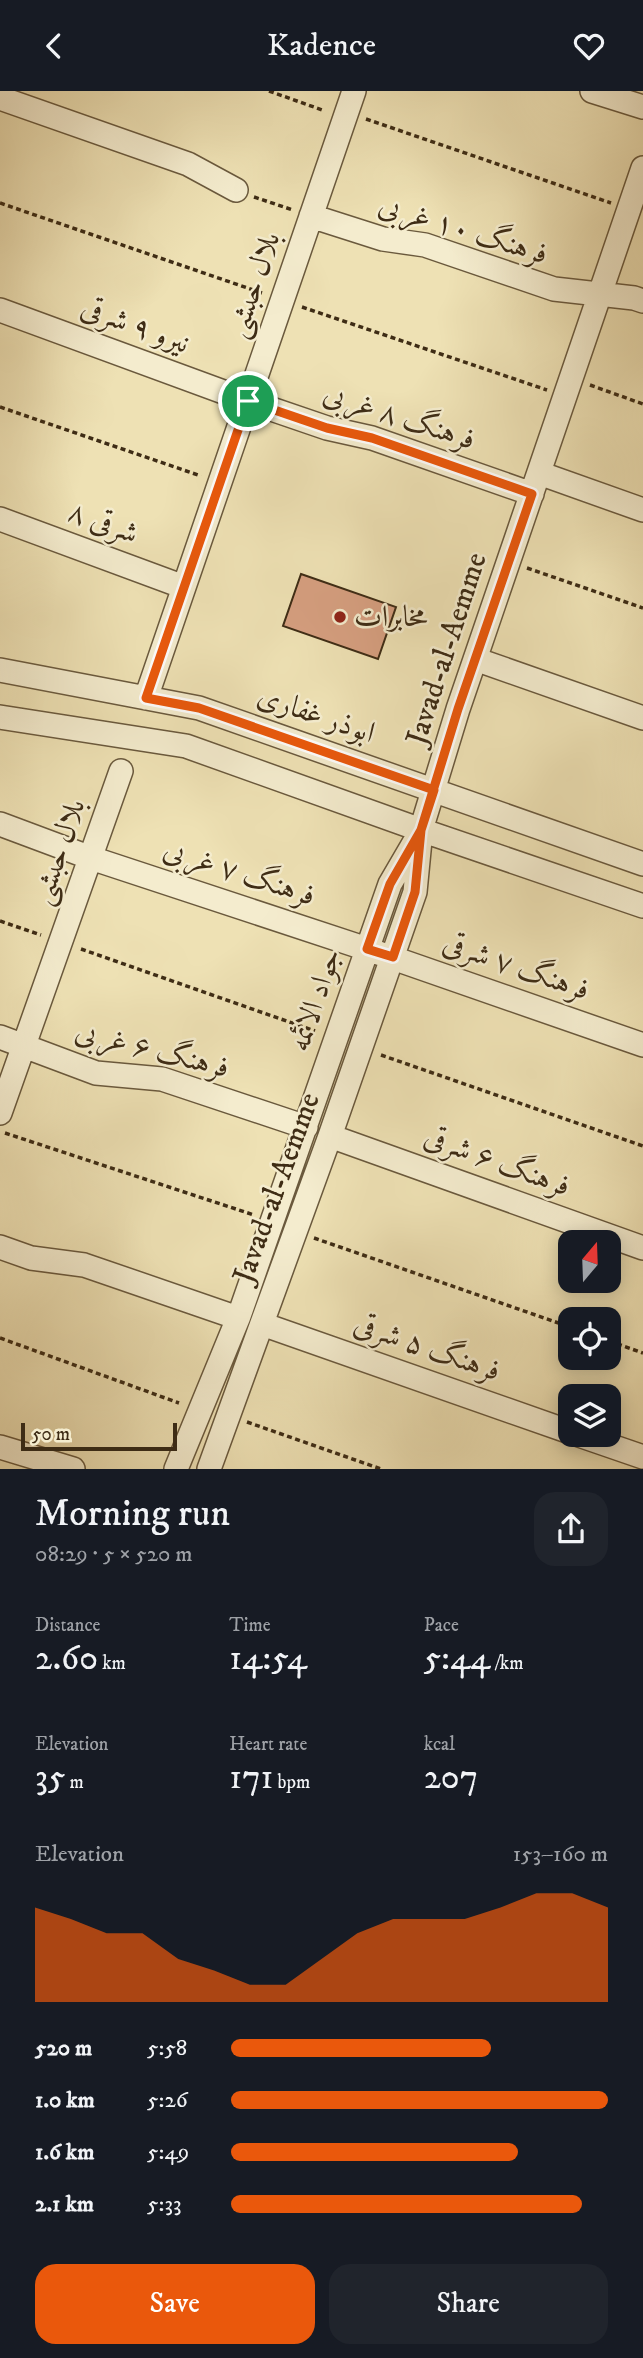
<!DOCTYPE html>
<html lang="en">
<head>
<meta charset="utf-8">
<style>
	:root { --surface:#171b24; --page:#20242c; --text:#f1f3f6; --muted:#9ea1a6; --accent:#ea580c }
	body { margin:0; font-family:"IM FELL DW Pica",Amiri,serif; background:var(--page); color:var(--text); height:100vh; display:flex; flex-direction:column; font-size:26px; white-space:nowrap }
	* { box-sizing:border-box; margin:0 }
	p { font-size:23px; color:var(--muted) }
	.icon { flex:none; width:38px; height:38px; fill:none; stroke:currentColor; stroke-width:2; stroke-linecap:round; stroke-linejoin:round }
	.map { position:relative; height:1378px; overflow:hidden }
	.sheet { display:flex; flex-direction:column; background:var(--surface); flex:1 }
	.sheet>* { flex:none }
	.needle { width:46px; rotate:19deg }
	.tools { position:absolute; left:558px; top:1139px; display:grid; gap:14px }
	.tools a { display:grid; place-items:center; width:63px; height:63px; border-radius:14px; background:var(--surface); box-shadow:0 4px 18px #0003; font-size:35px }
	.scale { position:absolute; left:21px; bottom:18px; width:156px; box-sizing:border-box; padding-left:7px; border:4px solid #3e2c15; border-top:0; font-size:19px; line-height:24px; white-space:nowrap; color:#3e2c15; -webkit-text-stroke:5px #f4ecce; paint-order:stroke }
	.pin { position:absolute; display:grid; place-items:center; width:60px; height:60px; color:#fff; margin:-30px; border:4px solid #fff; border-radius:50%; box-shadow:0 2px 7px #0007 }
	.round { display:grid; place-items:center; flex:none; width:74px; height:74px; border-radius:21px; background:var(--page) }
	.summary { display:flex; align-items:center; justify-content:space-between; height:119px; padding:0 35px }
	h1 { font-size:38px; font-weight:600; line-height:52px }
	.stats { display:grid; grid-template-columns:repeat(3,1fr); gap:10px; height:119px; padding:7px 35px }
	.stats div { display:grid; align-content:center }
	.stats b { font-size:35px; font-weight:600 }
	.stats small { font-size:19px; font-weight:400 }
	.stats p { font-size:19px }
	.chart { height:196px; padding:14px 35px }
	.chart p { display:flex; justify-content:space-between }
	.chart svg { width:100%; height:126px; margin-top:7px; fill:var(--accent); opacity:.7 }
	.cta { display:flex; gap:14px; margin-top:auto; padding:14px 35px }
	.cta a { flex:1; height:80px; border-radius:21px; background:var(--accent); color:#fff; font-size:28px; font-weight:600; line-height:80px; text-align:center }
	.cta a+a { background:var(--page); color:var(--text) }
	ul { padding:0 35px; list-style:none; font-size:23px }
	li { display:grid; grid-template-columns:112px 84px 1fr; align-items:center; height:52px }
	li i { height:18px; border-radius:9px; background:var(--accent) }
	header { display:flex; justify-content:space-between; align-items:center; height:91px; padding:0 35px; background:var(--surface); font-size:32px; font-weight:600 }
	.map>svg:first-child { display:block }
	.building { fill:#d69f80; stroke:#3e2c15; stroke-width:2 }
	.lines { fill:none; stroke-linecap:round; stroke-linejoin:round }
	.minor-casing { stroke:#6a593d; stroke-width:26 }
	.path { stroke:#3e2c15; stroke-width:3.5; stroke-dasharray:5 3.5; stroke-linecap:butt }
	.minor { stroke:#f4ecce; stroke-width:23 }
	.route-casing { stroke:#fff; stroke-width:14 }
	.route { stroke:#ea580c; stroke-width:9 }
	.poi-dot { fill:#8f2418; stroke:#f4ecce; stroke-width:2.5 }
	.labels { text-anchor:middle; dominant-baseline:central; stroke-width:5; stroke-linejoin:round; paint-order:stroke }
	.street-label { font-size:30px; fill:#3e2c15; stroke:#f4ecce }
	.poi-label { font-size:30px; fill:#3e2c15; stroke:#f4ecce; text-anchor:start }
</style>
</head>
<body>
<header><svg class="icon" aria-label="back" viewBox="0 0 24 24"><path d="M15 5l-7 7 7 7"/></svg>Kadence<svg class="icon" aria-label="heart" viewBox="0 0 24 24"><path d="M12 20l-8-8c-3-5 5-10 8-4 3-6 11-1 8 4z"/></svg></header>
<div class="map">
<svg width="643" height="1378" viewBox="0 0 643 1378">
	<rect width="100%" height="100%" fill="#eee1b4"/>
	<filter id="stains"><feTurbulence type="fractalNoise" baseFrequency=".00286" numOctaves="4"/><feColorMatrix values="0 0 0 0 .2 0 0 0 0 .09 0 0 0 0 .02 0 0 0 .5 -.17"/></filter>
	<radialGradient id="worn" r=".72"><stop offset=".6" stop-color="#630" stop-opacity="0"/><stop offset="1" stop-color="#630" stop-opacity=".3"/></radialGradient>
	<path class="building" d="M301,483l95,33 -18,52 -95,-33z"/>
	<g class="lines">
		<g class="minor-casing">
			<path id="minor" d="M592,0l51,16
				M0,7l188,66 48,26
				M311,125l72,23 42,6 129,44 80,9 9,3
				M0,219l248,91 79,27 45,10 160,56
				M539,382l104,37
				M0,428l184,68
				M475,568l168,59
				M0,579l199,38 444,156
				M146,607l208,-607
				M0,626l186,29 235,84 222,76
				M0,733l91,34 276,91 276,96
				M0,946l96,36 66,6 144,48
				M0,1022l121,-342
				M330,1045l313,112
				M0,1156l31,11 53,7 154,53
				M262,1233l308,108
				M579,1344l64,22
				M0,1356l73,22
				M176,1378l63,-153 151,-432 28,-48
				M209,1378l121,-333 85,-244 6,-62 37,-121 185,-541"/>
		</g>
		<path class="path" d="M269,0l56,20
			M366,28l245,84
			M254,106l39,13
			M0,112l262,90
			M302,216l245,83
			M590,294l53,19
			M0,316l201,69
			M527,477l116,40
			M0,830l41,14
			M81,858l234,82
			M381,964l262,91
			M5,1042l249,82
			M314,1147l256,89
			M0,1247l179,65
			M609,1250l34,12
			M247,1331l134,47"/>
		<use href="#minor" class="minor"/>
	</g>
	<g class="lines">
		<g class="route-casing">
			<path id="route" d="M248,310l79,27 45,10 160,56 -74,215 -37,121 -6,62 -22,65 -26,-8 23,-65 31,-54 13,-40 -235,-82 -53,-10 102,-297"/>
		</g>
		<use href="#route" class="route"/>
	</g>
	<circle class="poi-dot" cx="340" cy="526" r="7"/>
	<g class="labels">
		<g class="street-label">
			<text transform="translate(463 139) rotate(17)">فرهنگ ۱۰ غربی</text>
			<text transform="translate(254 194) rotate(-71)">بلال حبشی</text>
			<text transform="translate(135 235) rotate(20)">نیرو ۹ شرقی</text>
			<text transform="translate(399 326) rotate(18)">فرهنگ ۸ غربی</text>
			<text transform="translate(103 432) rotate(20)">۸ شرقی</text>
			<text transform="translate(447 558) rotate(-72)">Javad-al-Aemme</text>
			<text transform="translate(316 624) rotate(19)">ابوذر غفاری</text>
			<text transform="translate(59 761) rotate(-71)">بلال حبشی</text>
			<text transform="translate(239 782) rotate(18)">فرهنگ ۷ غربی</text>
			<text transform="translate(516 876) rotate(19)">فرهنگ ۷ شرقی</text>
			<text transform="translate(316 909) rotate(-71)">جواد الائمه</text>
			<text transform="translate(152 959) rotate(14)">فرهنگ ۶ غربی</text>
			<text transform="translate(497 1071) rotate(20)">فرهنگ ۶ شرقی</text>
			<text transform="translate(277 1097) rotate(-70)">Javad-al-Aemme</text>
			<text transform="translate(427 1257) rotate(19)">فرهنگ ۵ شرقی</text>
		</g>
		<g class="poi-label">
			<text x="354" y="526">مخابرات</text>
		</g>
	</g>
	<rect width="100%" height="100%" filter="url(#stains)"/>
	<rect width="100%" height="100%" fill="url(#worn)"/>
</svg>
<div class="tools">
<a><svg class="needle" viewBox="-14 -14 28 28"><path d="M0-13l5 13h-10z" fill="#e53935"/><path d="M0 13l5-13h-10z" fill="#9ea1a6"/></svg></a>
<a><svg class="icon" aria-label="locate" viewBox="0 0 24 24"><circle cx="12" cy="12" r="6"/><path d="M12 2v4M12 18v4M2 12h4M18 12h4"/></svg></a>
<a><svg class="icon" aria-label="layers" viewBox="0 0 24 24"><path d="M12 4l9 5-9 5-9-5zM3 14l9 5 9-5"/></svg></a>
</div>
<div class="scale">50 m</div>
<div class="pin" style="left:248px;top:310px;background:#1e9e55"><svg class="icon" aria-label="arrive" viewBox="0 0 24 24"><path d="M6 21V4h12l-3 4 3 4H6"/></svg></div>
</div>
<section class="sheet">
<div class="summary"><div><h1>Morning run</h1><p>08:29 · 5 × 520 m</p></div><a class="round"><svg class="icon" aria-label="share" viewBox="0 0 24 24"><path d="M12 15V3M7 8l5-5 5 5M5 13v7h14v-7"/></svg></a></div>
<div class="stats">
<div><p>Distance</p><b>2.60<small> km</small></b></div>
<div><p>Time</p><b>14:54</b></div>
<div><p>Pace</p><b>5:44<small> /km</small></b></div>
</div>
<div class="stats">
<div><p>Elevation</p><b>35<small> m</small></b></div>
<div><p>Heart rate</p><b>171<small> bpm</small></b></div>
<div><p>kcal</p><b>207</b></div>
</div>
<div class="chart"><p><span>Elevation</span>153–160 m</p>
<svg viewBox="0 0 160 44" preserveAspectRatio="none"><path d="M0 44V11L10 15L20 20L30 20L40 29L50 33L60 38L70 38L80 29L90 20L100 15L110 15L120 15L130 11L140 6L150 6L160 11V44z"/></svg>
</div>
<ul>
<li><b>520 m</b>5:58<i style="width:69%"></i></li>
<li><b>1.0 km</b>5:26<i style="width:100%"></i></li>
<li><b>1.6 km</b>5:49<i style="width:76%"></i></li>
<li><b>2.1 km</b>5:33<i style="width:93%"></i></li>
</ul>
<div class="cta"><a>Save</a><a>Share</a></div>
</section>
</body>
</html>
